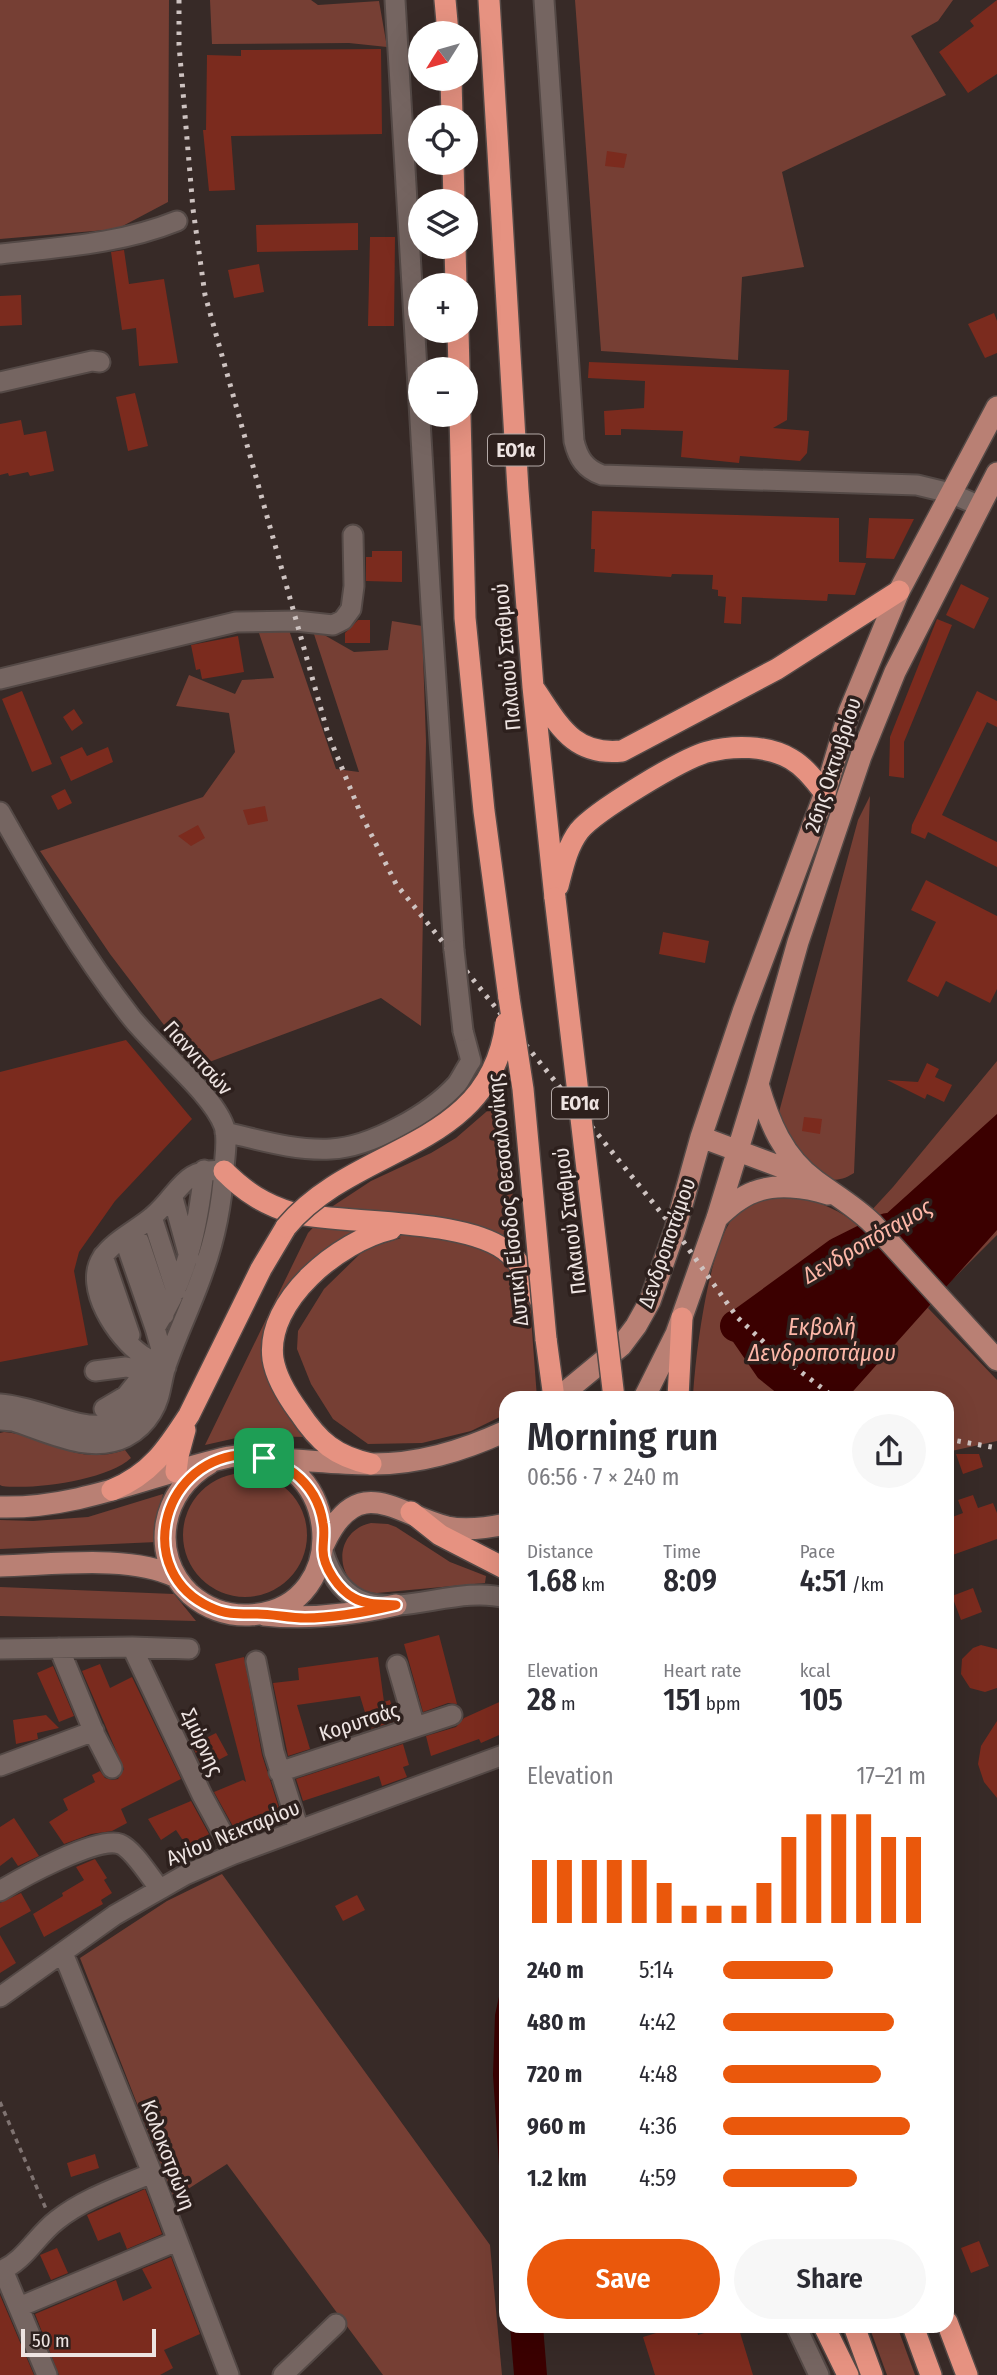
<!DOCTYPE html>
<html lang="en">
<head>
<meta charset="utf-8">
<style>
	:root { --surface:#fff; --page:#f7f7f7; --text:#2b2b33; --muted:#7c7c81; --accent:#ea580c }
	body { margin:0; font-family:"Fira Sans Condensed",sans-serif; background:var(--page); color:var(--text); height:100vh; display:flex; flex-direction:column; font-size:26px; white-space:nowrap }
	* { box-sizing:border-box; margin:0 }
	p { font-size:23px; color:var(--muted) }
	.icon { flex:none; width:38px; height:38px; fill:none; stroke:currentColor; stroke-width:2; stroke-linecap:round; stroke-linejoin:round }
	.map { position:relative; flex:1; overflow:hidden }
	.drawer { position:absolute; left:499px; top:1391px; width:455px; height:942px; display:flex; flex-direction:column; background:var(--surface); border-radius:21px; box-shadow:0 7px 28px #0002 }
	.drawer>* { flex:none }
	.needle { width:46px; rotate:233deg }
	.tools { position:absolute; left:408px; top:21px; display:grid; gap:14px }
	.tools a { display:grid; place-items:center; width:70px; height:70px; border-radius:50%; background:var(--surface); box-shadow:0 7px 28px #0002; font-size:35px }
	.scale { position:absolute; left:21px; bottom:18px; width:135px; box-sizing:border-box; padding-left:7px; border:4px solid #eee4e2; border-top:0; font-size:19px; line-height:24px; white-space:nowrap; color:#eee4e2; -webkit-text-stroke:5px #2d201d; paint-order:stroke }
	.pin { position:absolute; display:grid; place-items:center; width:60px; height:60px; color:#fff; margin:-30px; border-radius:14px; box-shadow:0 4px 10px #0006 }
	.round { display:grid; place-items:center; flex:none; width:74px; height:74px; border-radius:37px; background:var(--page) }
	.summary { display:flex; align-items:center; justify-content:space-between; height:119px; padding:0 28px }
	h1 { font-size:38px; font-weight:600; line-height:52px }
	.metrics { display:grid; grid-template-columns:repeat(3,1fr); gap:10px; height:119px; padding:7px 28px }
	.metrics div { display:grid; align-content:center }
	.metrics b { font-size:30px; font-weight:600 }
	.metrics small { font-size:19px; font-weight:400 }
	.metrics p { font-size:19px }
	.chart { height:196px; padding:14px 28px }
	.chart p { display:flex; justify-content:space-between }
	.chart svg { width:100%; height:126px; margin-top:7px; stroke:var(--accent); stroke-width:6 }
	.button { display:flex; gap:14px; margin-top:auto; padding:14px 28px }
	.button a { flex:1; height:80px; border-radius:42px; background:var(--accent); color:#fff; font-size:28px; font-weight:600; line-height:80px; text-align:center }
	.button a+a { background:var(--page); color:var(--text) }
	ul { padding:0 28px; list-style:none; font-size:23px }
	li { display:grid; grid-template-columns:112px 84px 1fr; align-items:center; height:52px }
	li i { height:18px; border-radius:9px; background:var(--accent) }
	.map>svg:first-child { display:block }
	.green { fill:#763f34 }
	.water { fill:#3b0000 }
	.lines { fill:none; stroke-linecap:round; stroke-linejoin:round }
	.river { stroke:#3b0000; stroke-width:32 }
	.building { fill:#7b2b1e }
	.minor-casing { stroke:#544946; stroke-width:23 }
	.major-casing { stroke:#544946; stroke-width:24 }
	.highway-casing { stroke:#544946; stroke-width:24 }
	.path { stroke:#7f7371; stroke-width:3.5; stroke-dasharray:5 5; stroke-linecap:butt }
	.minor { stroke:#756561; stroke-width:19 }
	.major { stroke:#b98074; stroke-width:21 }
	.highway { stroke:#e69281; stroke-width:21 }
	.rail { stroke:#cec3c1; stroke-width:5; stroke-dasharray:3.5 7; stroke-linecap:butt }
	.minor-bridge-casing { stroke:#544946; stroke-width:23; stroke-linecap:butt }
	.highway-bridge-casing { stroke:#544946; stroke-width:24; stroke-linecap:butt }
	.minor-bridge { stroke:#756561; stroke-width:19 }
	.highway-bridge { stroke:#e69281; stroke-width:21 }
	.route-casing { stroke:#fff; stroke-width:14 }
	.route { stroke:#ea580c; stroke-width:9 }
	.labels { text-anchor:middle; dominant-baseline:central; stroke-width:7; stroke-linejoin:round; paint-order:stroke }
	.shield { fill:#2d201d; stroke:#b4a9a7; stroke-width:2 }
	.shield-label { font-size:19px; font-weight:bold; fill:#eee4e2 }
	.street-label { font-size:21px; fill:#eee4e2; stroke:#2d201d }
	.water-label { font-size:23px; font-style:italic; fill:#feb7a8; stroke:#2d201d }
</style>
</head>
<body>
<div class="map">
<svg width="997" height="2375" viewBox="0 0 997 2375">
	<rect width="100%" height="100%" fill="#372a27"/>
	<path class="green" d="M0,0h169l-1,202 -51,27 -117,10z
		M210,0h101l7,5 61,-4 8,46 -38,-4 -137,1z
		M575,0h378l-15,21 -27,15 35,59 -164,77 22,95 -62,10 -4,83 -137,-9z
		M392,621l30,5 4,115 -5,285 -40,-28 -185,69 -86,-113 -70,-103 163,-54 32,-45 -6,-39 -53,-7 13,-31 46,19 7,-14 32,-2 -16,-48h31l47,139 23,3 -47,-144 42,24 34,-2z
		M870,796l-16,377c-8,5 -17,9 -27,5 -24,-8 -42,-43 -48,-66l79,-292z
		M997,1061v174l-44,44 -25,29 69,72v61l-50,11v-54h-254c2,-40 16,-164 47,-188 18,-14 40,-16 61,-12 22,5 39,13 57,27l35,-38z
		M501,1099l22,182 7,23 7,94h-31v16l-35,17 -49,12 -54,1 -35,-25 -22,-35 -14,-35 1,-18 26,-42 41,-40 36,-11 -45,-10 -50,43 -37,59 41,107 -65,-1 -40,9 103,-212 25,-27 38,-25 60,-28 25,-15z
		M4,1432c47,4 70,35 121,18l6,8c-24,22 -96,32 -129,28l-2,-1v-52z
		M183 1535a62 62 0 1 1 124 0a62 62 0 1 1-124 0Z
		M163,1494l-8,37 2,11 -157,7v-29l33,1 55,-4z
		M371,1523l17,1 8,3 54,35 36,14 -1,7 -108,10c-42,-2 -48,-61 -6,-70z
		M0,1587l174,7 22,27 -196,-5z
		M222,1874l268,371 12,130h-119l-156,-211 -53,34 -94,-240 87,-57z
		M869,2326h28l18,49h-28z"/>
	<path class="water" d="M997,1114v116l-150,168h-64l-25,-20 -31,-45 97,-63z
		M506,1964v308l-13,-197 2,-60z
		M510,2326h33l4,49h-33z"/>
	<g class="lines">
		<path class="river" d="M736,1326l7,-3 96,-70 48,-24"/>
	</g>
	<path class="building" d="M997,0v74l-29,19 -29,-41 35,-26 -4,-5z
		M381,49l1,85 -151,2 4,54 -26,1 -6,-61h3l1,-75 34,1v-6z
		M607,151l20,3 -3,14 -19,-2z
		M358,223v27l-101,2 -1,-27z
		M370,237h25l-1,89h-26z
		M124,250l5,34 35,-5 14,84 -39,3 -3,-38 -14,2 -11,-78z
		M259,264l5,28 -30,6 -6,-28z
		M21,295l1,30 -22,1v-30z
		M994,313l3,8v32l-12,5 -17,-34z
		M589,362l200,8 -2,50 -14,8 36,3 -2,22 -7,8 -60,-5 -1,7 -58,-6 2,-26 -62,-2v6h-16l-1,-24 40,-3 1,-27 -57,-3z
		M135,393l13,53 -20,5 -12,-54z
		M21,420l3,15 22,-4 8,40 -24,5 -2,-4 -19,4 -1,-3 -8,2v-51z
		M592,511l247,7v44l27,1 -11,32 -27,-1 -1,7 -85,-4 -1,27 -17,-1 2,-26 -8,-1v-6l-6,-1 1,-14 -41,-1 -1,3 -77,-5 1,-23h-4z
		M869,518l45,1 -20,40 -28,-1z
		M372,551h30v31l-36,-1v-24h6z
		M961,584l28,14 -15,31 -28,-14z
		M937,619l15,6 -48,117v36l-15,-2 1,-39z
		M358,620h12v23h-25v-10z
		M238,636l6,36 -42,7 -2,-10 -4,1 -5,-25z
		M22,691l30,73 -20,8 -30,-73z
		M977,691l20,10v26l-10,-5 -45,93 55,27v25l-69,-35 -3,7 -14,-6 1,-8z
		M74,709l9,14 -11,8 -9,-14z
		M82,747l5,9 21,-9 5,15 -42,19 -11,-24z
		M65,789l7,14 -14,7 -7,-14z
		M265,806l3,15 -20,4 -5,-15z
		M198,825l7,13 -14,8 -13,-10z
		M926,880l71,36v73l-7,14 -44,-22 -8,16 -31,-16 29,-59 -25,-12z
		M663,932l46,9 -4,22 -46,-9z
		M126,1040l66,79 -77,82 -36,51 -5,19 14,74 -88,17v-290z
		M927,1063l12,6 -4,8 17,8 -8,17 -17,-8 -2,5 -38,-19 31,2z
		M804,1117l18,2 -2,15 -18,-3z
		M956,1454h23l4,13 -20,7z
		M973,1495l5,13 15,-5 4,10v26l-50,18v-38l16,-6 -5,-13z
		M973,1588l9,24 -21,8 -9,-24z
		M439,1635l18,69 -9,-1 -25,9 -19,-68z
		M981,1645l16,4v39l-12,4 -15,-4 -9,-14 1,-15 11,-11z
		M244,1657l18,98 17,53 -45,20 -20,-36 29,-12 3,2 -31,-118z
		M378,1657l6,45 6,-2 6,21 -26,8 -10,-33 -63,9 13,44 -22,7 -15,-73 26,-3 -1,-12z
		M100,1664l10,24 22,-11 49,102 -60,30 6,14 -15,8 -21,3 -27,10 -15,-22 19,-12 -5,-11 32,-17 -3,-7 8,-4 5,7 7,2 6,-1 6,-10 -42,-98z
		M53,1666l21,50 -15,6 -22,-49z
		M506,1699v33l-25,11 -2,-4 -48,17 -5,-20 30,-9 8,-9z
		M46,1715l13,13 -22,5 1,6 -22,5 -3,-24z
		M997,1721v77l-13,-16 -6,-18 3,-18z
		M216,1733l12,22 -25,13 -11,-23z
		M403,1744l6,21 -6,2 4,10 -25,9 -3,-10 -76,25 -7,-22z
		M191,1801l18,33 -21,14 -12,-18 -15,10 -13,-21z
		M14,1818l25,38 -21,10 -6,-9 -12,9v-39z
		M95,1859l12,19 -3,2 8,13 -11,7 2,4 -59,33 -11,-23 30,-18 -1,-3 22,-13 -8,-13z
		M21,1893l10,18 -31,17v-25z
		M357,1895l8,15 -22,11 -8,-15z
		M0,1935l16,28 -16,10z
		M95,2154l4,14 -28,9 -4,-14z
		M145,2189l17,45 -35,15 -7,-17 -22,9 -11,-26z
		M979,2241l10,25 -18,7 -10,-25z
		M57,2248l11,25 -17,7 -11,-25z
		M171,2257l29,77 -36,16 9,18 -13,7h-101l-24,-61 81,-34 7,21 29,-13 -10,-19z
		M0,2295l34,80h-34z
		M679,2326h17l2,9 29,-9h11l15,49h-98l-12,-38z"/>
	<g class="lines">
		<g class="minor-casing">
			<path id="minor" d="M395,0l36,605 23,345
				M544,0l30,441c4,17 11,28 28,34l315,10 33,8 30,13
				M0,254c61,-7 120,-10 177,-33
				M0,382l92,-21 8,1
				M0,679l236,-57 60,-1 37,4 10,-5 8,-11 3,-23 -1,-51
				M0,812c40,71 81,141 131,205 24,31 81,76 93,109 4,13 1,29 0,42 -2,35 -9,71 -21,104 -11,32 -26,62 -37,94 -5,15 -5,32 -14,46 -6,10 -15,19 -26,25 -36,18 -78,-5 -113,-16l-13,-1
				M225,1132c35,8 70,19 106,17 40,-2 99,-35 126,-65 5,-7 9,-16 14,-23l-8,-30
				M173,1198l16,59
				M152,1217l24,74
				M124,1238l31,90 11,39
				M139,1241l25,74
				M103,1256l27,79
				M155,1328c32,-49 43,-101 49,-158
				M166,1367c-8,-4 -17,-7 -24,-12 -25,-17 -59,-68 -40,-97 11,-17 35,-28 50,-41 28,-23 30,-51 72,-46
				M95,1371l31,-4 20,4 20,-4
				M0,1404c61,5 112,55 155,-18
				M104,1409l22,-13 20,-25
				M323,1551c30,99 116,29 183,47
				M132,1647l70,148 32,59
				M59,1648l36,87 17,33
				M0,1649l132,-2 57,2
				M256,1661l18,91 25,78
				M397,1665l18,62
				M0,1766l94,-35
				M279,1772l173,-57
				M0,1891c21,-13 97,-55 120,-47 13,5 30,33 39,44
				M63,1953l89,220 77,202
				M0,1997l115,-82 70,-40 49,-21 272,-100
				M3,2270l44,105
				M0,2271c25,-10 36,-35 57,-51 28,-22 62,-33 95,-47
				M19,2307l158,-66
				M796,2326l23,49
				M283,2375l53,-51"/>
		</g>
		<g class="major-casing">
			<path id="major" d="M758,1084c11,38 25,73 58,97 19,14 40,26 57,43l124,136
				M701,1137l104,39
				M717,1218c11,-10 23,-21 37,-26 22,-9 52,-5 74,2
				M558,1398l63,-52 15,-20 14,-25 25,-71 26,-93 42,-125 82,-219 24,-81 50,-121 98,-184
				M644,1398l32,-64 41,-116 41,-134 40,-142 63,-186 34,-84 102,-199
				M275,1459c31,1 62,5 93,5 49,1 94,-13 138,-33
				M0,1507c80,2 152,-33 229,-50 112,-20 130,153 20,158 -22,1 -43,-7 -59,-21 -42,-40 -28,-104 20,-131
				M324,1544c34,-73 72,-30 123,-17 19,4 40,1 59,-3
				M0,1566c50,-1 131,-12 176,11
				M264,1615c45,5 87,0 132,-10"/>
		</g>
		<g class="highway-casing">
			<path id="highway" d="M445,0l3,33
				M489,0l29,490 15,197 22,211
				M451,79l1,38
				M453,163l1,38
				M455,247l1,38
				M458,331l1,38
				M460,415l5,203 19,193 25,187
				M535,690c24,35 38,66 87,61l155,-82 122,-78
				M558,886c5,-19 9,-39 21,-55 16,-20 103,-72 128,-79 26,-7 60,-7 84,7 14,8 24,22 34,34
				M224,1171c21,21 41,34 69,42 55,12 177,4 217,41 15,14 24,31 32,50
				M546,1339l8,59
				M678,1398l4,-80
				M371,1464c-36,-8 -52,-22 -72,-52 -11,-15 -23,-34 -26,-53 -8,-59 67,-118 118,-130
				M176,1472l2,-16 7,-26
				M112,1490c39,-16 55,-41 77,-75l72,-146 25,-42
				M411,1512l29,23 66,34
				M947,2322l20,53
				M824,2326l24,49
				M854,2326l18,49
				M913,2326l18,49"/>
		</g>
		<path class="path" d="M0,2102l46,107"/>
		<use href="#minor" class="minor"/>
		<use href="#major" class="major"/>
		<use href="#highway" class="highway"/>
		<path class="rail" d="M179,0v45l14,164 12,86 123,439 32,78 36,72 279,346 62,87 34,32 64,49
			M947,1439l50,9"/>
		<g class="minor-bridge-casing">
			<path id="minor-bridge" d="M454,950l9,81"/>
		</g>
		<g class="highway-bridge-casing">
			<path id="highway-bridge" d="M555,898l59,500
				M509,998l14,91 23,250
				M286,1227c70,-84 204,-76 220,-204"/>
		</g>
		<use href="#minor-bridge" class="minor-bridge"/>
		<use href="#highway-bridge" class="highway-bridge"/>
	</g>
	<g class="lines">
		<g class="route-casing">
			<path id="route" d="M239,1455c40,-1 78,26 84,68 2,9 0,18 0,27 0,17 16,40 31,48 12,7 28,6 42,7 -30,7 -60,13 -91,13 -16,0 -32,-4 -48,-4 -17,0 -31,1 -47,-7 -75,-34 -51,-143 29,-152z"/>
		</g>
		<use href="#route" class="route"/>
	</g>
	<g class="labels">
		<g class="shield">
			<rect x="488" y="434.5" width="56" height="31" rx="5"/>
			<rect x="552" y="1087.5" width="56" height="31" rx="5"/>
		</g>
		<g class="shield-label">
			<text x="516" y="450">ΕΟ1α</text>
			<text x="580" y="1103">ΕΟ1α</text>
		</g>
		<g class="street-label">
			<text transform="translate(507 657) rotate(-95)">Παλαιού Σταθμού</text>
			<text transform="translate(833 765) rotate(-72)">26ης Οκτωβρίου</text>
			<text transform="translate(198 1058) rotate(48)">Γιαννιτσών</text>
			<text transform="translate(508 1200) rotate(-96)">Δυτική Είσοδος Θεσσαλονίκης</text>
			<text transform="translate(570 1221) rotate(-97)">Παλαιού Σταθμού</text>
			<text transform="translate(667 1243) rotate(-71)">Δενδροποτάμου</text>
			<text transform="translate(359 1722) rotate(-18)">Κορυτσάς</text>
			<text transform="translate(202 1742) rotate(65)">Σμύρνης</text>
			<text transform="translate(233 1833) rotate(-22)">Αγίου Νεκταρίου</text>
			<text transform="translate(168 2155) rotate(69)">Κολοκοτρώνη</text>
		</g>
		<g class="water-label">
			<text transform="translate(867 1241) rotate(-30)">Δενδροπόταμος</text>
			<text x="822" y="1327">Εκβολή<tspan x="822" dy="26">Δενδροποτάμου</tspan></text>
		</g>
	</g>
</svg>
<div class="tools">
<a><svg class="needle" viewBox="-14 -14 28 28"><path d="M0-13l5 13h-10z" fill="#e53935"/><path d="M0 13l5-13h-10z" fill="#7c7c81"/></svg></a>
<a><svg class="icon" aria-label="locate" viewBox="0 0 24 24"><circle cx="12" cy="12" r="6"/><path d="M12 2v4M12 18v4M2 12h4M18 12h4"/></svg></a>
<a><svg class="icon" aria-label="layers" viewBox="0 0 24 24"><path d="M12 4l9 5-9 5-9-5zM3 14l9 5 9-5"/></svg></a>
<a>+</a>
<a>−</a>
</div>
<div class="scale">50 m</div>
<div class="pin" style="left:264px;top:1458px;background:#1e9e55"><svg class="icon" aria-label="arrive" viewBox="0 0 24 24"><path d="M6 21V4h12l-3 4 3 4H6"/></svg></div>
<section class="drawer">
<div class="summary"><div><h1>Morning run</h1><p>06:56 · 7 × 240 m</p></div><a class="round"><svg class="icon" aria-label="share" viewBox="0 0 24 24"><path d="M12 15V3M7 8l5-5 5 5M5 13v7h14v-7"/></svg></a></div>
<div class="metrics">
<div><p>Distance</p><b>1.68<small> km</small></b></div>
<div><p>Time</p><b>8:09</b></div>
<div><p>Pace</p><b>4:51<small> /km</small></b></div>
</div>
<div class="metrics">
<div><p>Elevation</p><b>28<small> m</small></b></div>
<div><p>Heart rate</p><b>151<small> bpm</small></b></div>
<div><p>kcal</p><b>105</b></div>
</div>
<div class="chart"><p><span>Elevation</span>17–21 m</p>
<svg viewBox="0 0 160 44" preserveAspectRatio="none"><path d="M5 44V22M15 44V22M25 44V22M35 44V22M45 44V22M55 44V30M65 44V38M75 44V38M85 44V38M95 44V30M105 44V14M115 44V6M125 44V6M135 44V6M145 44V14M155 44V14"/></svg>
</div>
<ul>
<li><b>240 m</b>5:14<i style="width:54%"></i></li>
<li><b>480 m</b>4:42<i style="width:84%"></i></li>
<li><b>720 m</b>4:48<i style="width:78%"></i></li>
<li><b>960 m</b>4:36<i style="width:92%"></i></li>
<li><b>1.2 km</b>4:59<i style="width:66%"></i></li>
</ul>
<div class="button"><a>Save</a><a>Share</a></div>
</section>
</div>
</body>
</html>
